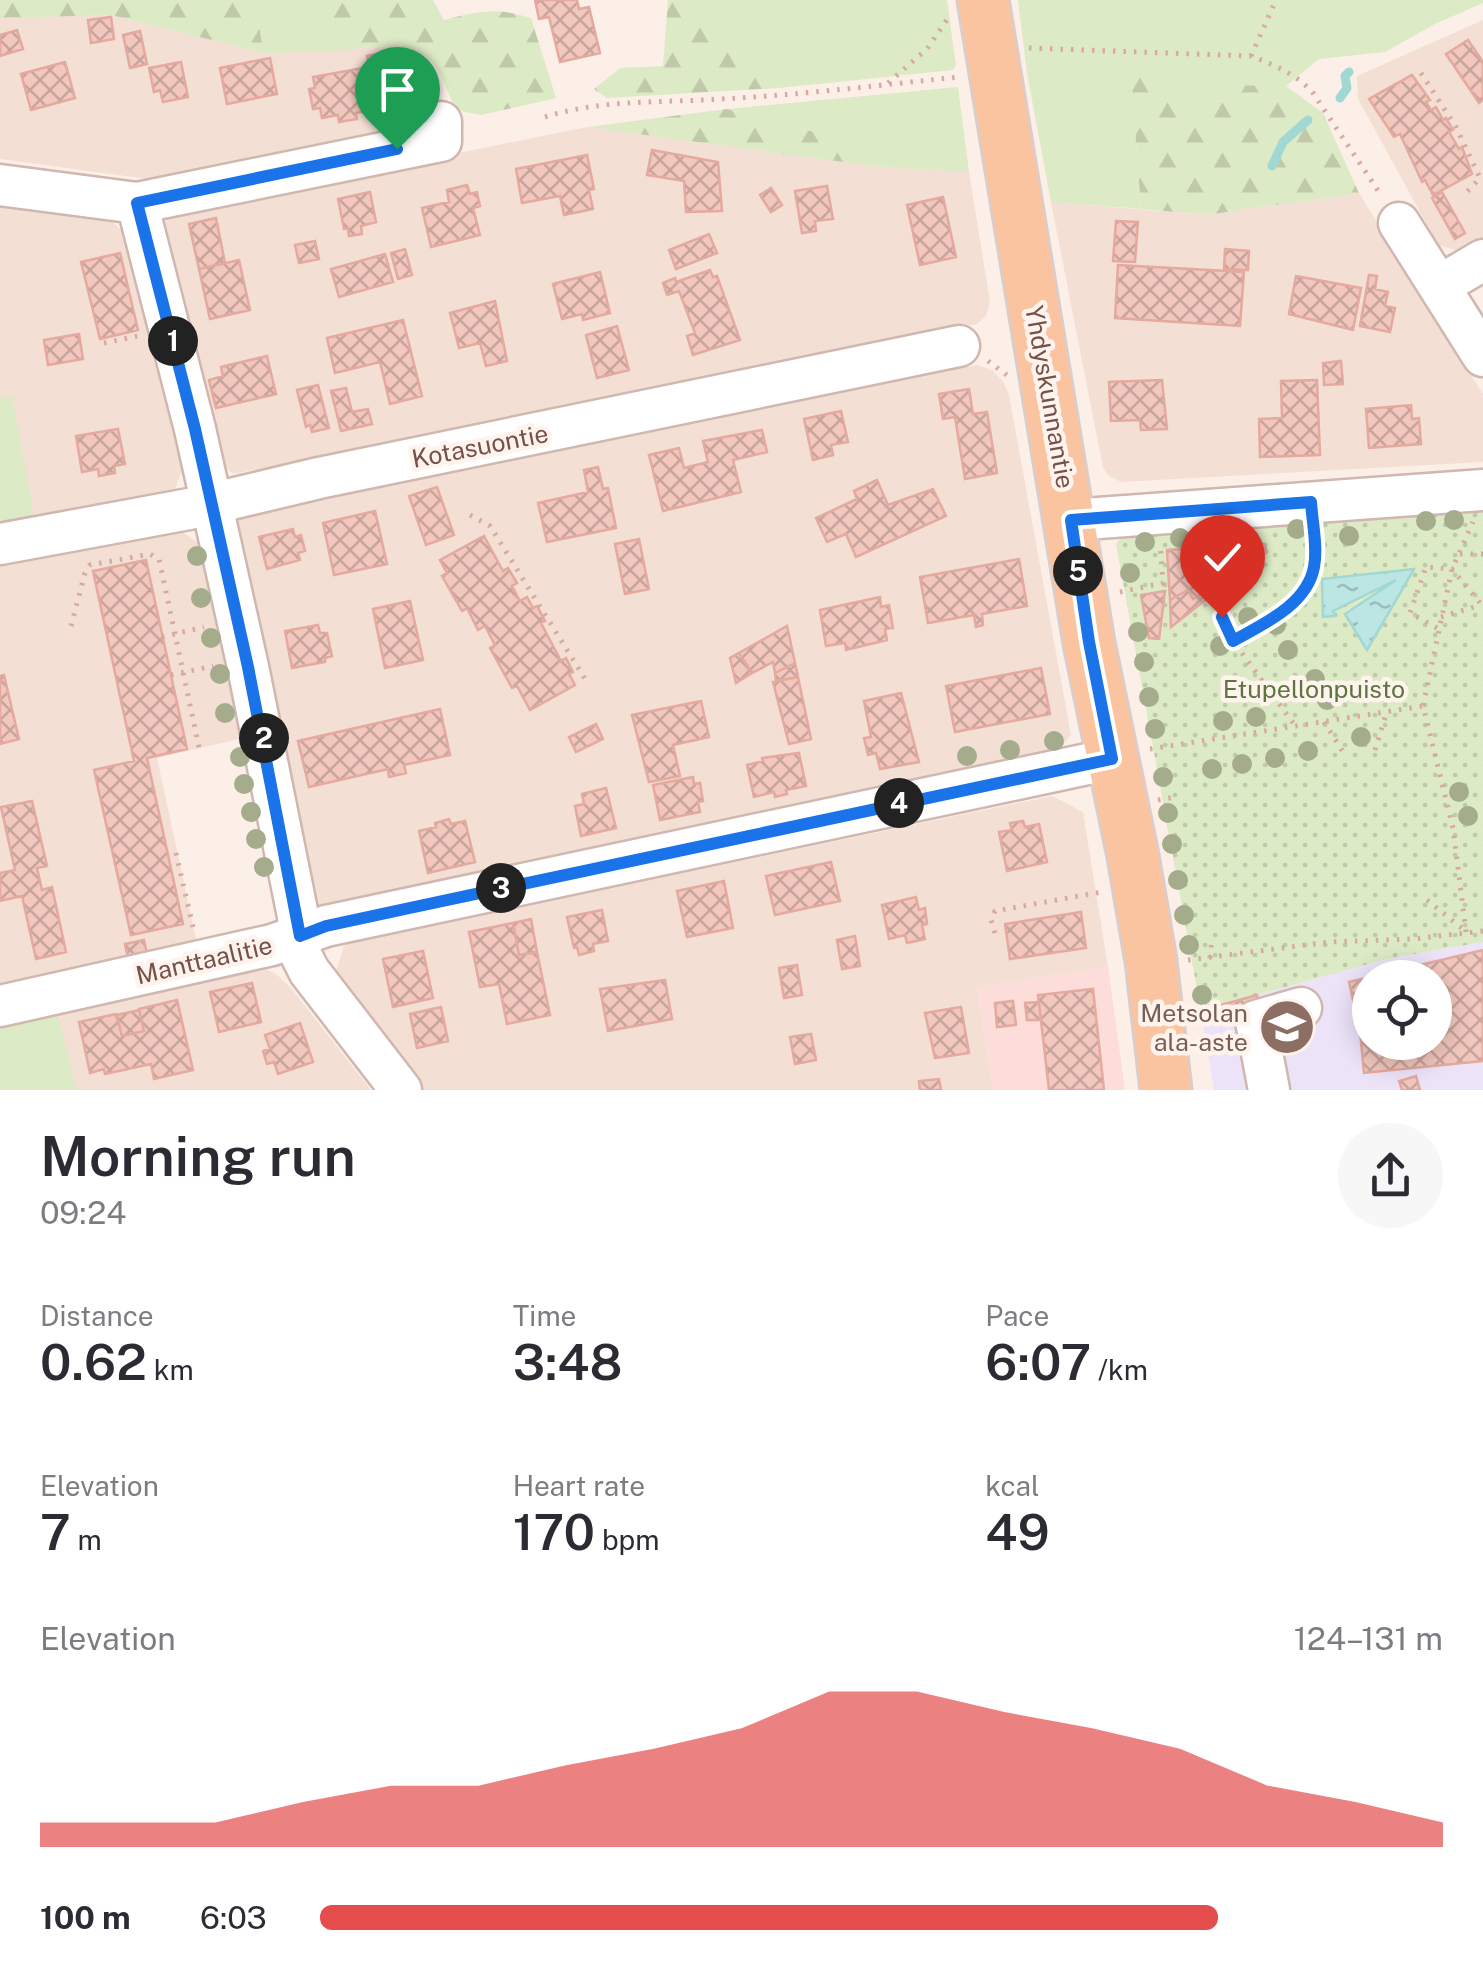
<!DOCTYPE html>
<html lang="en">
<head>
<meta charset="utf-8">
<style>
	:root { --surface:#fff; --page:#f7f7f7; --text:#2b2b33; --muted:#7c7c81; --accent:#e54d4d }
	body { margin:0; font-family:"Public Sans",sans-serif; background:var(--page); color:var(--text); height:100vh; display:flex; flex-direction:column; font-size:38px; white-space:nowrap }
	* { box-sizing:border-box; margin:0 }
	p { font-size:32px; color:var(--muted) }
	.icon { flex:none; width:55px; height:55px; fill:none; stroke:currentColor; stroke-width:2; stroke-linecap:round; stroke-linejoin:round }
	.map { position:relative; height:1090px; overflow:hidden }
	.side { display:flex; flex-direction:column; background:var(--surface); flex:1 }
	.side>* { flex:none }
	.controls { position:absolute; left:1352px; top:960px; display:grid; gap:20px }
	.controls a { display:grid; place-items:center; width:100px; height:100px; border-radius:50%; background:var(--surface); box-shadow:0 5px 25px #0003; font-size:50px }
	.pin { position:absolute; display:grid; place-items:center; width:85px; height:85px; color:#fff; margin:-102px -42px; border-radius:50% 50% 50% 0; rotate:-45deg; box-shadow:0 0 10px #0007 }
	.pin .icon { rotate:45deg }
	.km { position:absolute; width:50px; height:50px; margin:-25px; border-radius:50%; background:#222; color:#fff; font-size:28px; line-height:50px; text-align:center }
	.round { display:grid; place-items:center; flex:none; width:105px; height:105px; border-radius:52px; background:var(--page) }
	.summary { display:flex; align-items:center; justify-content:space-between; height:170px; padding:0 40px }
	h1 { font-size:55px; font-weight:600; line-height:75px }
	.metrics { display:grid; grid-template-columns:repeat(3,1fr); gap:15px; height:170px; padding:10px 40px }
	.metrics div { display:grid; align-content:center }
	.metrics b { font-size:50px; font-weight:600 }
	.metrics small { font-size:28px; font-weight:400 }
	.metrics p { font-size:28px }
	.chart { height:280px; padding:20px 40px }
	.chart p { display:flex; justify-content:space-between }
	.chart svg { width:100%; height:180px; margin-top:10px; fill:var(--accent); opacity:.7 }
	ul { padding:0 40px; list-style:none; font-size:32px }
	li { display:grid; grid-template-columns:160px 120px 1fr; align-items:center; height:75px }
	li i { height:25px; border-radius:12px; background:var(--accent) }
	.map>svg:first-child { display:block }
	.residential { fill:#f4dfd5 }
	.commercial { fill:#fcddda }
	.education { fill:#ece3f9; fill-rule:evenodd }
	.grass { fill:#dceac5 }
	.forest { fill:url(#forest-firs) }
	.park { fill:url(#park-dots) }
	.water { fill:url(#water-ripples); stroke:#a1d8d4; stroke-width:2.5 }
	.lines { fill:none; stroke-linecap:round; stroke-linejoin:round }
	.stream { stroke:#a1d8d4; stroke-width:9 }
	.building { fill:url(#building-cross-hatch); stroke:#e4a99f; stroke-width:2.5; fill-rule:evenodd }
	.minor-casing { stroke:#d0b7af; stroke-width:45 }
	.major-casing { stroke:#d9cecd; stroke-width:55 }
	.path { stroke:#d7aaa1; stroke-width:5; stroke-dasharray:2.5 8; stroke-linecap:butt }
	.minor { stroke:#fff; stroke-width:40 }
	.major { stroke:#fac4a0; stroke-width:50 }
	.tree { fill:#a4ac8b }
	.route-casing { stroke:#fff; stroke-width:20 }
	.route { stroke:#1a73e8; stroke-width:12 }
	.labels { text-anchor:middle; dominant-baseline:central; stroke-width:9; stroke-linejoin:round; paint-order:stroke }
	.street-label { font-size:25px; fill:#76504b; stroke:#fff4ed }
	.park-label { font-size:25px; fill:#5c7640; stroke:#fff4ed }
	.education-label { font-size:25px; fill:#785e54; stroke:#fff4ed; text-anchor:end }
</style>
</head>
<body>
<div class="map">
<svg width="1483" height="1090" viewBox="0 0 1483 1090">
	<defs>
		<pattern id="forest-firs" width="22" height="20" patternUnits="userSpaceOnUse" patternTransform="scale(2.5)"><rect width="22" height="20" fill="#dceac5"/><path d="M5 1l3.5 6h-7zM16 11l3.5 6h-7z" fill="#c0caab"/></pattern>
		<pattern id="park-dots" width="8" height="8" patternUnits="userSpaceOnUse" patternTransform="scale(2.5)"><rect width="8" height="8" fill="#dceac5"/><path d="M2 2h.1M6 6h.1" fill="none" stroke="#c0caab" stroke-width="1.8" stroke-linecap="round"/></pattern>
		<pattern id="water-ripples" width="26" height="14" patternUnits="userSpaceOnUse" patternTransform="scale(2.5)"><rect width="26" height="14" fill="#bbe6e3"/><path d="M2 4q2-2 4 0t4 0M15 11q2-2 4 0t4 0" fill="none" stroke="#9dbdba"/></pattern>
		<pattern id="building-cross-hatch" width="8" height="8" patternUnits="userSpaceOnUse" patternTransform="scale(2.5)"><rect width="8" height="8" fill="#f2c7be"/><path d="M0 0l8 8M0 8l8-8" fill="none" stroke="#c9a49c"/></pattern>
	</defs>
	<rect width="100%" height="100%" fill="#fcefe7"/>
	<path class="residential" d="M111,15l153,38 130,-7 17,83 -256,51 -155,-21v-142z
		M1483,20v224l-17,9 -28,-8 -80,-146 -1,-23z
		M587,127l293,40 89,5 21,130 -4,14 -9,8 -743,150 -18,-11 -57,-240 9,-11z
		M1359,193l124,201v68l-362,20 -12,-6 -6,-8 -52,-266 156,13z
		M0,204l99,13 16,7 11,11 57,233 -9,23 -174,32z
		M977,365l15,5 11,11 6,14 62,340 -14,16 -734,157 -9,-7 -83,-368 12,-20z
		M181,531l19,13 44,194 -87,20 40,186 -197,42v-422z
		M1052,796l31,16 25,155 -131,20 16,103h-579l-81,-109 11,-35 13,-5z
		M241,969h25l10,5 15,14 80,102h-371v-68z"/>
	<path class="commercial" d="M1108,967l17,123h-132l-16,-103z"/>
	<path class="education" d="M1483,942v148h-269l-13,-79 185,-52zM1370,978h65v64h-65z"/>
	<path class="grass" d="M254,0h75l8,51 -73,2z
		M685,0h262l9,66 -3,4 -174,18 -51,-39z
		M1018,0h465v3l-48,21 -50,28 -66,7 -33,27 -64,-1 -21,44 -48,-67 -22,12 10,135 -90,-7 -24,-129z
		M958,87l11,85 -89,-5 -36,-27 -117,-31z
		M12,396l22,120 -34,7v-125z
		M57,1010l19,80h-76v-68z"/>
	<path class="forest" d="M0,0h254l10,53 -153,-38 -111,3z
		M329,0h104l11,20c35,-9 52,-13 87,-2l25,80 -75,17 -25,-5c-7,-14 -12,-31 -21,-44 -20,-29 -68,-18 -98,-15z
		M668,0h17l43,49 51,39 -172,10 -13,-9 26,-21 43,-2z
		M1153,62l48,67 21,-44 64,1 37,27 36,80 -152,22 -66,-6 -10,-135z
		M727,109l117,31 36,27 -293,-40z"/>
	<path class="park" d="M1483,507v435l-97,17 -185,52 -85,-467 10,-13z"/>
	<path class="water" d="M1414,569l-47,81 -22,-36 51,-34 -63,31 2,5 -12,1 -1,-38z"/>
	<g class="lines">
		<path class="stream" d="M1340,98l7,-10 -2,-12 4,-4
			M1272,166l11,-24 25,-22"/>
	</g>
	<path class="building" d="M535,0h42l2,9 10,-2 11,46 -40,9 -11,-45 -10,2z
		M111,17l3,22 -23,4 -3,-23z
		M17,30l6,19 -23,7v-21z
		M140,31l7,33 -17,4 -7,-33z
		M1468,40l15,22v38l-4,3 -33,-49z
		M393,51l7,36 -26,5 -7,-36z
		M270,58l7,36 -50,10 -7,-36z
		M65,62l10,36 -44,12 -10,-36z
		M181,62l7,35 -25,5 -3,-12 -6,2 -5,-24z
		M363,68l8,42 -15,3 1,6 -18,3 -1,-7 -16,3 -2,-10 -7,1 -4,-20 6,-1 -2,-11z
		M1412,75l18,25 -4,2 5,8 5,-3 7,13 3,-2 7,12 -4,2 10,17 3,-2 10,27 -39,21 -8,-15 -3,2 -22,-48 -6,3 -25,-38z
		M652,150l66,12 4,49 -36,1 -2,-31 -37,-6z
		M587,155l7,34 -5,1 4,19 -29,6 -4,-19 -38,7 -6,-34z
		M467,185l3,9 7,-2 3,14 -7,2 7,27 -49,12 -9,-39 27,-6 -2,-12z
		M827,186l6,33 -18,2 1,10 -14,2 -7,-42z
		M771,188l11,17 -11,7 -11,-17z
		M370,192l6,30 -15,4 1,8 -13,2 -1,-8 -4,1 -6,-30z
		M1442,192l23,41 -10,6 -23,-41z
		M943,197l13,60 -36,8 -13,-60z
		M216,218l9,45 -26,6 -10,-45z
		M1116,221l22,1 -3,40 -22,-1z
		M709,234l8,19 -41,16 -7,-19z
		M315,241l4,18 -20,4 -4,-18z
		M405,249l7,26 -14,4 -7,-26z
		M1225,249l24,2 -1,19 -24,-1z
		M120,253l18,77 -38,9 -19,-77z
		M385,254l8,28 -54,15 -8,-28z
		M239,260l11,50 -40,9 -11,-50z
		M1118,265l126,7 -4,54 -125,-8z
		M710,270l3,7 4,-1 23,64 -47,15 -6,-19 8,-3 -16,-42 -12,4 -4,-12 12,-5 1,4z
		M600,272l10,41 -27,7 -1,-6 -20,5 -9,-35z
		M1369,275l8,1 -2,13 13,3 -3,14 10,2 -5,24 -30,-6z
		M1296,276l65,12 -8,42 -64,-16z
		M495,301l12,60 -21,5 -6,-23 -21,5 -9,-35z
		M403,320l19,76 -32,8 -10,-42 -45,11 -8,-35z
		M617,326l12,44 -32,8 -11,-43z
		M79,334l4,25 -35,6 -4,-25z
		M267,356l9,38 -60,14 -7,-28 14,-4 -2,-9z
		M1341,361l2,23 -19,1 -1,-22z
		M1162,380l5,49 -26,1 -1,-10 -29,1 -2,-39z
		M1317,380l3,75 -60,2 -1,-38 23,-1 -1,-37z
		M318,385l11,43 -17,4 -2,-7 -4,2 -9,-37z
		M346,388l6,24 16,-3 4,15 -31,7 -10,-40z
		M969,389l4,25 14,-2 10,61 -32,6 -10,-62 -12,2 -4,-25z
		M1411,405l1,14 7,-1 2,26 -52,4 -3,-39z
		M841,411l7,31 -17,3 2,10 -20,5 -9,-41z
		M118,429l7,35 -11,2 1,7 -16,3 -1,-7 -16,3 -6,-36z
		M762,430l5,22 -34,8 8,32 -78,19 -14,-56 30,-7 5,20 24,-6 -5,-21z
		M598,467l5,22 5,-1 8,40 -69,14 -9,-39 50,-11 -4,-22z
		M877,480l11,25 45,-16 13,27 -90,41 -10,-23 -19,8 -11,-24 41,-19 -3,-8z
		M437,487l17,48 -28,10 -17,-49z
		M375,511l12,53 -53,11 -11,-52z
		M293,529l2,8 6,-2 4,16 -7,2 2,7 -33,9 -8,-32z
		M484,536l19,35 5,-3 9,15 -5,3 8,15 7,-4 6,11 4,-2 8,15 -4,2 20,38 5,-3 7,14 -4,2 6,11 -45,25 -13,-24 -5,2 -22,-40 5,-3 -10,-19 -7,4 -11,-22 -5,3 -20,-35 5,-3 -7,-13z
		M639,539l10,50 -24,5 -10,-50z
		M1264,544l2,5 -64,38 3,5 -12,7 -5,-9 -18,10 -3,-50z
		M1266,549l1,3 -96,75 -1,-27 18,-10 5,9 12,-7 -3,-5z
		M1019,559l8,47 -45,8 1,11 -7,2 -2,-12 -46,8 -8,-46z
		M146,560l41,189 -40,9 36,166 -52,11 -37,-165 40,-9 -41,-190z
		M1165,591l-6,48 -10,-1 -8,-43z
		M880,597l1,10 8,-2 4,23 -8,1 2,11 -41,10 -1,-7 -19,3 -6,-36z
		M410,601l13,59 -38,8 -12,-59z
		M318,625l2,8h7l5,23 -7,2v4l-33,6 -7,-37z
		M787,626l8,37 -20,10 -2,-11 -21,11 -13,-20z
		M739,653l13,20 -16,10 -6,-25z
		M795,663l3,14 -22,4 -1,-8z
		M1041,668l9,46 -95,18 -9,-46z
		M4,675l15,64 -19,5v-68z
		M798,677l13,62 -22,5 -16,-62z
		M901,693l18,69 -39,7 -4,-16 -8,2 -4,-17 7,-1 -7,-36z
		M701,701l8,36 -36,8 7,31 -31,6 -17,-67z
		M440,709l10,46 -46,10 2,8 -17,4 -1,-8 -79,18 -11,-46z
		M596,724l7,15 -27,13 -7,-15z
		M799,753l7,33 -20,4 1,4 -12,3 -1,-5 -20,5 -7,-32 16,-4 -1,-3z
		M693,777l1,7 6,-1 3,18 -5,1 2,10 -40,8 -7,-35z
		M606,788l10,40 -35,8 -6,-30 9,-2 -2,-10z
		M32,801l15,65 -10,2 5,22 10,-3 14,65 -30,7 -14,-63 -22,5v-28l15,-3 -14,-63z
		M449,819l2,5 14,-3 10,41 -47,11 -9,-42 17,-4 -1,-4z
		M1023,821l2,6 14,-3 8,38 -40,9 -8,-39 13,-2 -2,-7z
		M831,862l9,39 -65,14 -9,-39z
		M724,881l9,47 -46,9 -10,-46z
		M916,897l3,13 6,-2 2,16 -5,1 3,14 -18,4 -2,-8 -16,4 -7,-34z
		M602,910l6,31 -15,3 1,7 -15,4 -2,-8 -3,1 -7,-31z
		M1081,912l5,36 -76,11 -5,-35z
		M531,919l6,33 -18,3 -6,-32z
		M513,923l6,32 18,-3 13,63 -43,9 -8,-40 -19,3 -11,-55z
		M855,936l5,30 -18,3 -5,-29z
		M144,940l3,14 -19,4 -3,-14z
		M1483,950v111l-119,12 -4,-42 -11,-49zM1370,978h65v64h-65z
		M423,951l10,47 -40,9 -10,-48z
		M797,965l5,30 -18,3 -5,-30z
		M665,980l7,39 -64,12 -8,-42z
		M252,983l9,39 -42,10 -9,-40z
		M1093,989l11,101h-55l-11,-95z
		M1257,995l5,19 -40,11 -4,-19z
		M177,1000l16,70 -39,9 -3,-15 -46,10 -1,-5 -14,4 -11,-51 37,-8 6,22 22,-5 -5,-22z
		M1013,1001l3,24 -19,2 -2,-24z
		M1039,1002l2,18h-14l-2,-17z
		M441,1007l7,34 -31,7 -7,-34z
		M961,1007l8,46 -34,5 -10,-45z
		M139,1010l5,21 -22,5 -5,-21z
		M300,1023l13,39 -35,12 -4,-12 -7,2 -4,-13 7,-2 -5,-14z
		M811,1034l5,26 -21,4 -5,-27z
		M1416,1076l4,14h-18l-3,-9z
		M939,1079l2,11h-21l-1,-9z"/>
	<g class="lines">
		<g class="minor-casing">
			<path id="minor" d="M0,185l137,18 304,-62v-19
				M137,203l58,226 53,238 50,249 3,39 8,16 92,119
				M1399,223l84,133
				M1439,286l44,-26
				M1071,520l412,-30
				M0,544l189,-35 130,-31 640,-132
				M0,1006l272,-61 54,-19 785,-167
				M1269,1090l-13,-69 45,-13"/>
		</g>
		<g class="major-casing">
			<path id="major" d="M983,0l106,643 44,213 18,105 15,129"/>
		</g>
		<path class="path" d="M1029,48l222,8c24,9 45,18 62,37l68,102
			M1251,56l25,-56
			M1421,73l35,54 24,51 -13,14
			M888,83l39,-34 21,-31
			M545,117c57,-18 117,-14 176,-18 79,-4 159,-14 238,-22
			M104,343l34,-7
			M988,361l20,15
			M470,515l20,11 97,156
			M1460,554h23
			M1120,592l43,-9 -3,-40
			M1221,617l12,24 63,86
			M1441,617l40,-12
			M71,626l14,-53 5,-8 60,-11 9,5 41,193
			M1437,628l-27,-15 16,-46 26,2 29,35
			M162,637l42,-10
			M1233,641c30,-17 73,-36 81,-74 2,-9 -1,-23 -2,-32
			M171,675l42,-9
			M1324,722l21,33
			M1150,749l273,-43
			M1375,750l12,-39
			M1158,800l17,-3
			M176,853l17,74
			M1427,900l37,30
			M1466,932l-13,-104 -30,-122 29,-137 21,-47
			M995,933l-4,-13 4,-9 107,-19
			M1210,958l2,-20
			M1188,960l141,-18 84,-3 70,-8"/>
		<use href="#minor" class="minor"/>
		<use href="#major" class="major"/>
	</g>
	<g class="tree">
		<circle cx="1454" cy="520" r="10"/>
		<circle cx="1426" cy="521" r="10"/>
		<circle cx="1297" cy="529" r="10"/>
		<circle cx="1231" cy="532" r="10"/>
		<circle cx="1205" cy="535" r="10"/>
		<circle cx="1349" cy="536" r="10"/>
		<circle cx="1180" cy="538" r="10"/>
		<circle cx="1145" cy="542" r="10"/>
		<circle cx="197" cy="556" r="10"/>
		<circle cx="1130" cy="573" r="10"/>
		<circle cx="201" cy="598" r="10"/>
		<circle cx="1248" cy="617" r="10"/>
		<circle cx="1276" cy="625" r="10"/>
		<circle cx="1138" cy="632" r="10"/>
		<circle cx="211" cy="638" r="10"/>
		<circle cx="1220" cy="646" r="10"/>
		<circle cx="1288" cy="650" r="10"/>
		<circle cx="1144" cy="662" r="10"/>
		<circle cx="220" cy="674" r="10"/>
		<circle cx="1315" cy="679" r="10"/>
		<circle cx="1149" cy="697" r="10"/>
		<circle cx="1327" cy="700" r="10"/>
		<circle cx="225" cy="713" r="10"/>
		<circle cx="1256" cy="717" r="10"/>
		<circle cx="1223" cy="721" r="10"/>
		<circle cx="1155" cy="729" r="10"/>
		<circle cx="1361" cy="737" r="10"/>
		<circle cx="1054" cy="741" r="10"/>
		<circle cx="1010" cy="750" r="10"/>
		<circle cx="1308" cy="751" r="10"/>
		<circle cx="967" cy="756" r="10"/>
		<circle cx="240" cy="757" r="10"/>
		<circle cx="1275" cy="758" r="10"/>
		<circle cx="1242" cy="764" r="10"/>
		<circle cx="1212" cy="769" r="10"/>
		<circle cx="1163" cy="777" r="10"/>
		<circle cx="244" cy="784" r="10"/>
		<circle cx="1459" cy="792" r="10"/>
		<circle cx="251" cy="812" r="10"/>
		<circle cx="1168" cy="813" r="10"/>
		<circle cx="1468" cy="816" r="10"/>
		<circle cx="256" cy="839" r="10"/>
		<circle cx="1172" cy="844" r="10"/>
		<circle cx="264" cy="867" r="10"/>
		<circle cx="1178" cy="880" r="10"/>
		<circle cx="1184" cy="915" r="10"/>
		<circle cx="1189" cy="945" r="10"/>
		<circle cx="1202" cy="995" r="10"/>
	</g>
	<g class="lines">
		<g class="route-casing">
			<path id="route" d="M397,149l-260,54 58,226 53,238 52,269 26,-10 79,-17 707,-150 -23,-117 -18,-122 240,-18c1,19 7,45 3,65 -7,38 -51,57 -81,74l-11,-24"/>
		</g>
		<use href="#route" class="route"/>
	</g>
	<defs>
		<g id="school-disc" transform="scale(2.875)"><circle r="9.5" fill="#8d6e63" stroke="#fff4ed"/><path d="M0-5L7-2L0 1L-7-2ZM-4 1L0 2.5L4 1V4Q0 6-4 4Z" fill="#fff"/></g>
	</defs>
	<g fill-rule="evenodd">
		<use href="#school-disc" x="1287" y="1027"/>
	</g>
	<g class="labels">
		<g class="street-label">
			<text transform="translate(1050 397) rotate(80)">Yhdyskunnantie</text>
			<text transform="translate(480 446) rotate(-11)">Kotasuontie</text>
			<text transform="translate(204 960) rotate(-13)">Manttaalitie</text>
		</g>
		<g class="park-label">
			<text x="1314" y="689">Etupellonpuisto</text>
		</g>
		<g class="education-label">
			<text x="1248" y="1013">Metsolan<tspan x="1248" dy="29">ala-aste</tspan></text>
		</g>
	</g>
</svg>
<div class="controls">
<a><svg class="icon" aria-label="locate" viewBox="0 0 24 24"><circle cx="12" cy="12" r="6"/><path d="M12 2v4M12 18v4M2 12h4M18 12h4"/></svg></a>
</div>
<div class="pin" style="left:397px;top:149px;background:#1e9e55"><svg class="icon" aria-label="arrive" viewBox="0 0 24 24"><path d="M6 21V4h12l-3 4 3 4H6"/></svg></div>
<div class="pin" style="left:1222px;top:617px;background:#d93025"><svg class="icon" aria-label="check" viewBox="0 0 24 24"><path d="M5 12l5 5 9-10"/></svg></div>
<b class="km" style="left:173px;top:341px">1</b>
<b class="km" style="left:264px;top:738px">2</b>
<b class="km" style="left:501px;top:888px">3</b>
<b class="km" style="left:899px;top:803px">4</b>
<b class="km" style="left:1078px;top:571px">5</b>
</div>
<section class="side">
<div class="summary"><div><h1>Morning run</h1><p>09:24</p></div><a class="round"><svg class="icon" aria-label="share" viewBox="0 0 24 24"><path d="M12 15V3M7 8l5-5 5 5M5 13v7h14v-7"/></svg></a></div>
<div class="metrics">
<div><p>Distance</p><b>0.62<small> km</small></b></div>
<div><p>Time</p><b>3:48</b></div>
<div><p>Pace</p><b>6:07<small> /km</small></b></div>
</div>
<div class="metrics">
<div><p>Elevation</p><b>7<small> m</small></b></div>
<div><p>Heart rate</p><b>170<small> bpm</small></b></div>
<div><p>kcal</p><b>49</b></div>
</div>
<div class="chart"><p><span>Elevation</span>124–131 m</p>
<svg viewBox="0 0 160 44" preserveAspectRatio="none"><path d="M0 44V38L10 38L20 38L30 33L40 29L50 29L60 24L70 20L80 15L90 6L100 6L110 11L120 15L130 20L140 29L150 33L160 38V44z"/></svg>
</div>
<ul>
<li><b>100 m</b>6:03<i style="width:80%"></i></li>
</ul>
</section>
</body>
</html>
